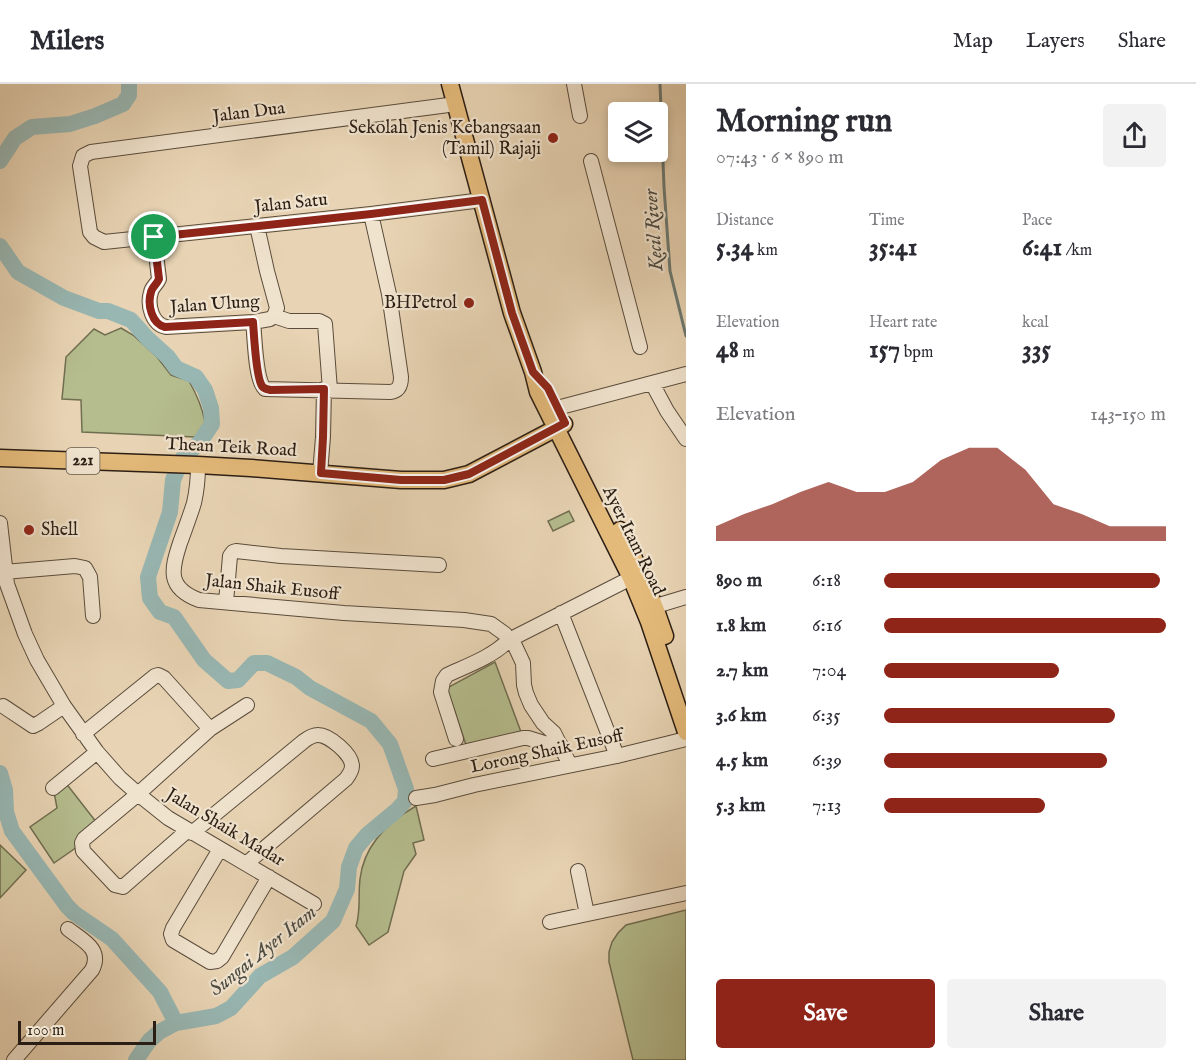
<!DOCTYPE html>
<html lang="en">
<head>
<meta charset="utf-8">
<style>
	:root { --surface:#fff; --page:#f2f2f3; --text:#2b2b33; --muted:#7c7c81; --line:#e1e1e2; --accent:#8f2418 }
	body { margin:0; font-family:"IM FELL English",serif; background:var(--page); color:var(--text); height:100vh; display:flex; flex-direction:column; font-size:22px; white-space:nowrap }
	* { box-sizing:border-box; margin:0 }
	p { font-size:20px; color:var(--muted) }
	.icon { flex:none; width:33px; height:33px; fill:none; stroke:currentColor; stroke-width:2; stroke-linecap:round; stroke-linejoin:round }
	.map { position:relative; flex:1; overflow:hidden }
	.side { display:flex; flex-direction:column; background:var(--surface); width:510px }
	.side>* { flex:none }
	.controls { position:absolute; left:608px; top:18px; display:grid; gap:12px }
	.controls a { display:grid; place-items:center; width:60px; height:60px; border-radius:6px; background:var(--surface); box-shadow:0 3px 9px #0003; font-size:30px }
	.scale { position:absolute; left:18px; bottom:15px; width:138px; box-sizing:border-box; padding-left:6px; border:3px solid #2b1e14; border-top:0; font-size:16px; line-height:21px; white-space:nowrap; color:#2b1e14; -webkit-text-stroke:4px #f0e3ce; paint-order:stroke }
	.pin { position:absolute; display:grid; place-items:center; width:51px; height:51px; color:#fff; margin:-26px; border:3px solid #fff; border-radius:50%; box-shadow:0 2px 6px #0007 }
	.round { display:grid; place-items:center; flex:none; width:63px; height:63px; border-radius:6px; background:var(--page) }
	.headline { display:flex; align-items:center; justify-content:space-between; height:102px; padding:0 30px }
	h1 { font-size:33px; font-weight:700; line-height:45px }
	.metrics { display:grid; grid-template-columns:repeat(3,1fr); gap:9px; height:102px; padding:6px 30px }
	.metrics div { display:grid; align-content:center }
	.metrics b { font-size:26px; font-weight:700 }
	.metrics small { font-size:16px; font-weight:400 }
	.metrics p { font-size:16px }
	.chart { height:168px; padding:12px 30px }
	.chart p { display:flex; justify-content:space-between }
	.chart svg { width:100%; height:108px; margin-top:6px; fill:var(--accent); opacity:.7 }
	.primary-button { display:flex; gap:12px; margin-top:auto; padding:12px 30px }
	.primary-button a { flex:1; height:69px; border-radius:6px; background:var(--accent); color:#fff; font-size:24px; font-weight:700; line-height:69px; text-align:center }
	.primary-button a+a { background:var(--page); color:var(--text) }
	ul { padding:0 30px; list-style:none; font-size:20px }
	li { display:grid; grid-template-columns:96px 72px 1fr; align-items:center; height:45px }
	li i { height:15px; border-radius:8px; background:var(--accent) }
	header { display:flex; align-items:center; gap:36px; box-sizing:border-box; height:84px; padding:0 30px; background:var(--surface); border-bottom:2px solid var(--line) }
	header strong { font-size:28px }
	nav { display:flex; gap:33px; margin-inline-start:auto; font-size:21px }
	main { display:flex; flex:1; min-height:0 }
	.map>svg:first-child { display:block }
	.green { fill:#b5bd8e; stroke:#706e51; stroke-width:1.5 }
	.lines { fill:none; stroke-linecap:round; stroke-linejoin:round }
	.stream { stroke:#6c7a73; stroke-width:3 }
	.river { stroke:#98b7b3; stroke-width:16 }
	.minor-casing { stroke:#5a4c3c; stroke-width:16 }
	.major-casing { stroke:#2b1e14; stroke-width:19 }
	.minor { stroke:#f0e3ce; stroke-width:14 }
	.major { stroke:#e4ba7a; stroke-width:16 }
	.route-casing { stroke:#fff; stroke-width:12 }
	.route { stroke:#8f2418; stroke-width:8 }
	.poi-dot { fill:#8f2418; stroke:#f0e3ce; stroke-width:2 }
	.labels { text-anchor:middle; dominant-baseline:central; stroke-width:4.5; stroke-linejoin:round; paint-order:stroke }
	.shield { fill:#f0e3ce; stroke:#66594c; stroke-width:1.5 }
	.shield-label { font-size:16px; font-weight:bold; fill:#2b1e14 }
	.street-label { font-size:18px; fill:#2b1e14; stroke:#f0e3ce }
	.poi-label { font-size:18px; fill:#2b1e14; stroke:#f0e3ce; text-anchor:end }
	.water-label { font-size:20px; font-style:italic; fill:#4c4c44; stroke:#f0e3ce }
</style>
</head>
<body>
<header>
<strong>Milers</strong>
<nav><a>Map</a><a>Layers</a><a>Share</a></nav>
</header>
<main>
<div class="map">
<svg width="686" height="976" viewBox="0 0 686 976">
	<rect width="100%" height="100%" fill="#e8d4b4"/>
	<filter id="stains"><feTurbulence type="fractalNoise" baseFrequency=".00333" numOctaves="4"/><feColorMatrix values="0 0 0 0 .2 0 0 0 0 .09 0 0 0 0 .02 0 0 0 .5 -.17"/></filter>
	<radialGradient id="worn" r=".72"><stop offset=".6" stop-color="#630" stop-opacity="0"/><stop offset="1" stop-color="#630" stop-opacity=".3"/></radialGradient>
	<path class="green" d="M121,244l12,7 24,22 14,18 18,6c8,14 13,25 16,41l-10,15 -113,-5 -1,-32 -19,-1 4,-42 28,-28 11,6z
		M569,427l5,10 -21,10 -5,-10z
		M495,578l26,70 -55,13 -19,-57z
		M65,698l32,41 -20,24 -23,16 -24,-36 27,-19 -3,-16z
		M416,722l8,34 -11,3 3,11 -12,17 -16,61 -19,13 -13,-19c5,-15 2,-31 4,-47 4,-34 28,-57 56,-73z
		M0,761l26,25 -26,28z
		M686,826v150h-53l-24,-98v-10l3,-10 6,-9 8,-8z"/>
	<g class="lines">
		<path class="stream" d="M660,0l4,103 6,84 16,65"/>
		<path class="river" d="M0,77l15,-23 17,-11 38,-3 25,-8 28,-12 6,-9v-11
			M0,162l18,26 46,26 35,13h9l23,9 17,19 20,18 8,11 20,9 9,13 6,18 1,16 -12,18 -18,17 -9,21 -3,32 -22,65 2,21 10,14 14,5 30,43 24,21 10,-1 16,-17h13l29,14 14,11 61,33 19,23 16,45 -1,12 -8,9 -30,25 -11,13 -7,19 -2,22 -14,32 -40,36 -33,19 -29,32 -15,8 -40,7 -17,9 -10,9 -13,19
			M0,689l5,17 1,22 6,19 55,75 7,7 38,26 48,53 16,31"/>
		<g class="minor-casing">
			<path id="minor" d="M574,0l6,32
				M456,20l-365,48 -8,4 -3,10 10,66 4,5 10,5 267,-28 111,-14
				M591,77l49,186
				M154,153l5,42c-2,5 -7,8 -8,13 -4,13 1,32 15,35l87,-5 17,-3 4,-3 3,-8 -10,-37 -10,-45
				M274,232l15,5h30l6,3 5,66
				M253,238c2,15 2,58 12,67l125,3c9,-1 11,-7 11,-15l-12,-83 -18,-80
				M652,299l15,28 19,28
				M557,324l129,-34
				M198,381c0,13 -1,25 -4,38 -4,13 -9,26 -14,40 -9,27 -13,45 19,57l145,13 120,7 27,4 14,10 10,12 8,17 1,22 2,8 5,12 12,18 11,10 16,32
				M320,389l3,-36 1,-48
				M0,439l7,61 18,50 12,26 27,46 33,46 23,26 18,16 30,24 146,86
				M4,488l71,-6 10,2 5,9 3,39
				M226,518l4,-46 3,-4 3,-1 45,5 158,9
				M646,525l40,-12
				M561,529l56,143
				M3,622l30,20 6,-3 25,-17
				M83,650l72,-58 3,-1 6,3 46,51
				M456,655l-15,-47 2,-11 4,-6c22,-10 45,-18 62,-35l122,-62
				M433,675l90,-21h5l16,5 16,1
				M53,704l44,-36
				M416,714l19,-3 39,-10 143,-29 69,-17
				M188,746l-65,57 -8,-2 -32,-34 -1,-8 2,-4 54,-45 72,-65 37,-24
				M192,749l112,-92c4,-3 8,-6 14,-6 11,0 34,19 34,31 0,5 -3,9 -6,13l-99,84
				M220,765l-47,79 -2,6 2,6 37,22 7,-1 5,-4 47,-80
				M578,787l9,43
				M550,838l136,-29
				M14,976l78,-90c11,-21 -10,-30 -24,-41"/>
		</g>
		<g class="major-casing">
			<path id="major" d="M450,0l62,229 21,59 5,20 93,186 18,44 37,110
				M0,374l198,7 53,3 150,12h43l25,-6 95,-50
				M620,446c18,35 33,69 45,106"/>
		</g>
		<use href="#minor" class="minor"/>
		<use href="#major" class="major"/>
	</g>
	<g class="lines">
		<g class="route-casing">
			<path id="route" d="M482,116l30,113 21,59 15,16 17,35 -96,51 -25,6h-43l-80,-7 2,-36 1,-48 -54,1c-3,-1 -6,-1 -8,-4 -6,-8 -8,-52 -9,-64l-88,5c-13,-3 -18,-22 -14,-35 1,-5 6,-8 8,-13l-5,-42 217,-23z"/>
		</g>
		<use href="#route" class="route"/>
	</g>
	<g class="poi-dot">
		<circle cx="553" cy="54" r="6"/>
		<circle cx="469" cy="219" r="6"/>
		<circle cx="29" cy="446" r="6"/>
	</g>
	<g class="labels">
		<rect class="shield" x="66.5" y="364" width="33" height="26" rx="4.5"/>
		<g class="shield-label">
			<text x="83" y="377">221</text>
		</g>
		<g class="street-label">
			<text transform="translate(249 29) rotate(-7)">Jalan Dua</text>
			<text transform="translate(291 120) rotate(-6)">Jalan Satu</text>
			<text transform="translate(215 221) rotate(-4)">Jalan Ulung</text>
			<text transform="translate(231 364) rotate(3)">Thean Teik Road</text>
			<text transform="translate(633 457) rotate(64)">Ayer Itam Road</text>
			<text transform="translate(272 504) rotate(6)">Jalan Shaik Eusoff</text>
			<text transform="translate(547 668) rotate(-12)">Lorong Shaik Eusoff</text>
			<text transform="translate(225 744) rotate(31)">Jalan Shaik Madar</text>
		</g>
		<g class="poi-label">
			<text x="541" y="44">Sekolah Jenis Kebangsaan<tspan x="541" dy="21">(Tamil) Rajaji</tspan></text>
			<text x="457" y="219">BHPetrol</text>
			<text x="41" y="446" text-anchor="start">Shell</text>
		</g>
		<g class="water-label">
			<text transform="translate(654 146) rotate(-94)">Kecil River</text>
			<text transform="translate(263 867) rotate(-39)">Sungai Ayer Itam</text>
		</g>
	</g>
	<rect width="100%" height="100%" filter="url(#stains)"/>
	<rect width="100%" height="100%" fill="url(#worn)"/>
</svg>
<div class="controls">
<a><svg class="icon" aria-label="layers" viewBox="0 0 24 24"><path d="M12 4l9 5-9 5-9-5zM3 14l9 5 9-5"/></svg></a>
</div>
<div class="scale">100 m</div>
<div class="pin" style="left:154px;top:153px;background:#1e9e55"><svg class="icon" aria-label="arrive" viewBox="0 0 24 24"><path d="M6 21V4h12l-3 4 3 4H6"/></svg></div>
</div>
<section class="side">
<div class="headline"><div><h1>Morning run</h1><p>07:43 · 6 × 890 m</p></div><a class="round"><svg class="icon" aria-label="share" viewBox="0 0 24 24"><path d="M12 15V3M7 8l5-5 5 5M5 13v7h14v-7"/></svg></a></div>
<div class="metrics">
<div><p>Distance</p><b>5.34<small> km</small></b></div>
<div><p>Time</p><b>35:41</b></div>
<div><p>Pace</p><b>6:41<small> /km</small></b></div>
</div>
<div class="metrics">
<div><p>Elevation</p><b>48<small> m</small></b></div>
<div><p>Heart rate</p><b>157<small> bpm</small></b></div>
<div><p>kcal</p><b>335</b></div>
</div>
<div class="chart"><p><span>Elevation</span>143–150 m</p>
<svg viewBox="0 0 160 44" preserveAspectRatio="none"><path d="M0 44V38L10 33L20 29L30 24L40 20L50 24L60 24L70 20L80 11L90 6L100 6L110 15L120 29L130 33L140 38L150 38L160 38V44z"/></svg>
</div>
<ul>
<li><b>890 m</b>6:18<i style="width:98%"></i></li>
<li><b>1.8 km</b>6:16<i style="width:100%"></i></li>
<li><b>2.7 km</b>7:04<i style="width:62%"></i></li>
<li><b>3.6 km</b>6:35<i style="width:82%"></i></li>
<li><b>4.5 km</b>6:39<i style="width:79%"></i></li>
<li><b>5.3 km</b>7:13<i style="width:57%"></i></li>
</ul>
<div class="primary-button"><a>Save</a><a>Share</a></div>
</section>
</main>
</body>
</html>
